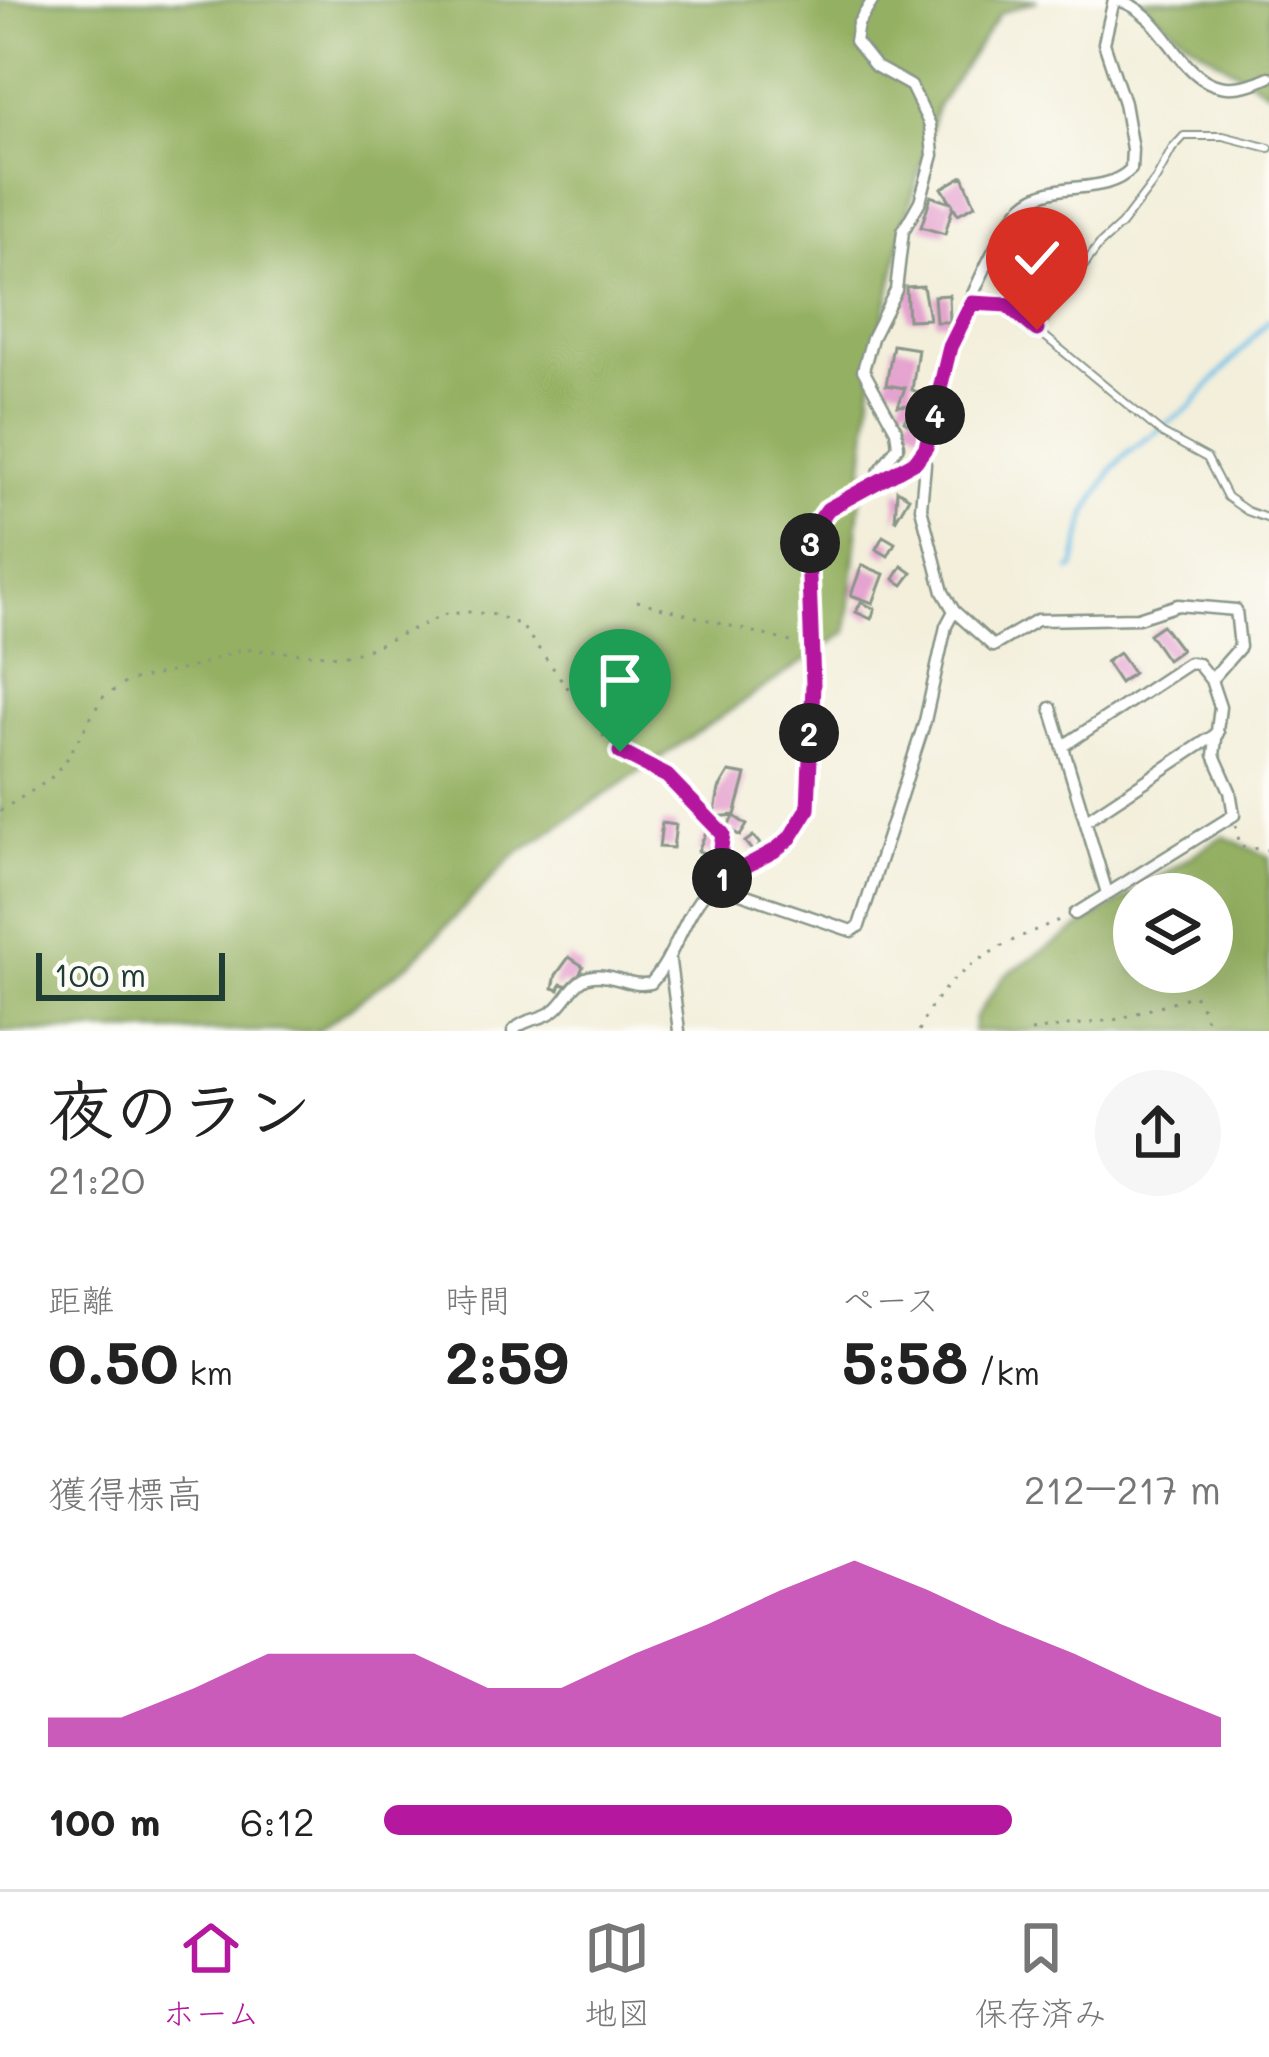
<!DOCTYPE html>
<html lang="ja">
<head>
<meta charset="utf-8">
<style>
	:root { --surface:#fff; --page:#f6f6f6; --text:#222; --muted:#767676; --line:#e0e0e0; --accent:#b5179e }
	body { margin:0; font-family:Mali,"Klee One",sans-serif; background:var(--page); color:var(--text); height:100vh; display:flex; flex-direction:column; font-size:45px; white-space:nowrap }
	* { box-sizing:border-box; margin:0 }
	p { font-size:39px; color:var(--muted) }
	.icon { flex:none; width:66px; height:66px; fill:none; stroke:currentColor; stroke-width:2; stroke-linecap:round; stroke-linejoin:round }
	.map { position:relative; height:1031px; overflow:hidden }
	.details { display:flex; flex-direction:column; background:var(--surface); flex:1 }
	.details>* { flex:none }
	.buttons { position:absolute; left:1113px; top:873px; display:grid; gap:24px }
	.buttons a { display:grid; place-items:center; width:120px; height:120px; border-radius:50%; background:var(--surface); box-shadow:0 12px 48px #0002; font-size:60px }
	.scale { position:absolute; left:36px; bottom:30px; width:189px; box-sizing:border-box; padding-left:12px; border:6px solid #1f3d34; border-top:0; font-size:33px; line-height:42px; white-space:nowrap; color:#1f3d34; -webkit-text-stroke:9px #fdfcf7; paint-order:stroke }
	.pin { position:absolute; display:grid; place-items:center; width:102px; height:102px; color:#fff; margin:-123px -51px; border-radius:50% 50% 50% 0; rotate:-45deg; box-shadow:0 0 12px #0007 }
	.pin .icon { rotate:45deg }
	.km { position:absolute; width:60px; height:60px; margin:-30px; border-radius:50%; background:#222; color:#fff; font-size:33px; line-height:60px; text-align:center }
	.round { display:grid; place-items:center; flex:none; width:126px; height:126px; border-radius:63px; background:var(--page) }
	.overview { display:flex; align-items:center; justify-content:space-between; height:204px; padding:0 48px }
	h1 { font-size:66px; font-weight:800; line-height:90px }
	.metrics { display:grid; grid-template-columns:repeat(3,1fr); gap:18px; height:204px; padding:12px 48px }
	.metrics div { display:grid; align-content:center }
	.metrics b { font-size:60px; font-weight:800 }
	.metrics small { font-size:33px; font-weight:400 }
	.metrics p { font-size:33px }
	.chart { height:336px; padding:24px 48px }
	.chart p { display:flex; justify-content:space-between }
	.chart svg { width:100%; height:216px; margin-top:12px; fill:var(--accent); opacity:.7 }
	ul { padding:0 48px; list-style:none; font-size:39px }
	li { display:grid; grid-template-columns:192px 144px 1fr; align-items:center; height:90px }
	li i { height:30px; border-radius:15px; background:var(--accent) }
	.menu { display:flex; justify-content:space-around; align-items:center; height:168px; border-top:3px solid var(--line); background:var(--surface); font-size:33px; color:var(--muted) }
	.menu a { display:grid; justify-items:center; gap:6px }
	.menu .selected { color:var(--accent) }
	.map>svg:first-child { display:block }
	.forest { fill:#94b062; stroke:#5a764b; stroke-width:3; fill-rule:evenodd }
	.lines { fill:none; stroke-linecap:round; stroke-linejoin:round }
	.stream { stroke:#6bbfe7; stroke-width:4.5 }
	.building { fill:#e5a3cf }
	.lane-casing { stroke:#899688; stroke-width:10 }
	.street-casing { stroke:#899688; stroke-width:15 }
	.path { stroke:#899688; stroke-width:3; stroke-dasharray:3 9; stroke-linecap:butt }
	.lane { stroke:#fff; stroke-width:6 }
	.street { stroke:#fff; stroke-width:10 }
	.route-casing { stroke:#fff; stroke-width:24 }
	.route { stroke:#b5179e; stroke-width:15 }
</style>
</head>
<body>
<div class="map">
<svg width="1269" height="1031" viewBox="0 0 1269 1031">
	<rect width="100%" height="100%" fill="#fdfcf7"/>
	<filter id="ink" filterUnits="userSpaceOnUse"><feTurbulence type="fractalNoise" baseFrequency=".00833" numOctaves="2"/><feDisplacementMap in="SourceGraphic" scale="24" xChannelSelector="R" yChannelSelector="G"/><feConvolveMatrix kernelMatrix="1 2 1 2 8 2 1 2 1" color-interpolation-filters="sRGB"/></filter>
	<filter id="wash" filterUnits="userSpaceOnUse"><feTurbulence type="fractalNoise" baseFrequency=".004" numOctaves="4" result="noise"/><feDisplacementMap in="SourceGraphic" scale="48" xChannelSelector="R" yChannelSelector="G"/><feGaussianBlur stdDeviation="2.7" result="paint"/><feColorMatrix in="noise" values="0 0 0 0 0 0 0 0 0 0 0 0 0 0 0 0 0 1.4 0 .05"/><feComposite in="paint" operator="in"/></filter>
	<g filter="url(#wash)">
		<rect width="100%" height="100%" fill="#f3efdb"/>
		<path class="forest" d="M0,0h1038l-38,13 -63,94 -30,108 -33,149 -27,268 -336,226 -97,102 -96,71h-318z
			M1138,0h131v92l-76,-48z
			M1223,836l46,21v174h-296l2,-13 30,-43zM1134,894h78v78h-78z"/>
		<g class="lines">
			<path class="stream" d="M1070,570l4,-2 13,-56 25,-42 14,-16 64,-47 79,-87"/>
		</g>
		<g id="blocks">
			<path class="building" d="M963,176l12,29 -17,9 -5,-8 -8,28 -24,-7 10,-31 20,6 -9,-14z
				M923,286l6,33 -21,1 -2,-33z
				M949,295l1,27h-14l-2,-26z
				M893,345l25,4 -6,41 14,5 -1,13 -10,-3 15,11 -11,16 -15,-11 11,-16 -17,1 7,-18 -19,-3z
				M897,490l12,7 -14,24z
				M883,536l12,7 -7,13 -12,-7z
				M862,565l22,9 -11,29 -22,-8z
				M902,566l10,7 -9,12 -9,-6z
				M861,602l14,7 -4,10 -15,-7z
				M1162,625l19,25 -14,10 -18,-26z
				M1119,653l14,20 -13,10 -14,-21z
				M729,772l17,3 -11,40 -21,2 5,-28z
				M734,816l13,9 -7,11 -13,-9z
				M662,823l14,2 -3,23 -14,-1z
				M707,830l12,5 -8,20 -13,-4z
				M753,836l7,8 -6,9 -9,-11z
				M569,957l14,9 -4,10 -10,10 -8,-2 -2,6 -6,-2 3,-13z"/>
		</g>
	</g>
	<g filter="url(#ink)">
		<use href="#blocks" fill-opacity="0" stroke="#899688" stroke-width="3"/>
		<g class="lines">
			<g class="lane-casing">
				<path id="lane" d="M972,303l35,2 156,129 44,24 20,39 20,14 22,8
					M1037,330l62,-85 22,-20 35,-46 16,-30 12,-13h39l46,12
					M698,808l26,30 -8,44"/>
			</g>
			<g class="street-casing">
				<path id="street" d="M873,0l-15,24 -3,17 20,25 36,20 19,39 3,30 -13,46 -17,30 -7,59 -24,48 -9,32 33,60 2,16 -19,26 -1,9
					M1117,0c62,15 63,120 152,77
					M921,454l4,10 -4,44 22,84 11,19 39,35 44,-26 101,-2 40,-13 58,5 4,37 -29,33
					M1051,708l56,185
					M1063,746l126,-83 9,1 13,16 9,27 -6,48 16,36 4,24 -159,99
					M1085,821l133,-88
					M714,884l138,47 7,-5 66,-205 21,-95 8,-15
					M670,962l9,69
					M513,1031c13,-14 30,-10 43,-22 12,-10 19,-31 37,-33 20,-3 37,12 58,7 26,-29 34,-75 63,-99 31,-26 75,-29 92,-70 8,-20 3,-43 3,-63 -1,-25 4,-49 4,-73 -1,-43 -14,-106 -1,-145 17,-50 93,-45 114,-85 11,-21 10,-48 16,-71 7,-34 57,-149 81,-171 31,-29 79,-8 108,-37l1,-20 -8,-46 -20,-60 10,-43"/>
			</g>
			<path class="path" d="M637,601l161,43
				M0,811l49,-31 18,-21 35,-61 26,-17 62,-13 52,-19 99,7 25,-6 80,-36 24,-2 26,3 25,10 85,114 34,25 27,12 23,24
				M1236,825l4,22 29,3
				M919,1031c23,-61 86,-89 143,-112
				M1031,1031l88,-12 75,-24 10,16 4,20"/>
			<use href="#lane" class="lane"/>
			<use href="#street" class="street"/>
		</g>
	</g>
	<g class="lines" filter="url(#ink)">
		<g class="route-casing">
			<path id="route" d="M620,752l47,24 56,58 -7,48 58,-31 16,-13 18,-29 5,-125 -5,-133 6,-23 14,-19 88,-48 10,-14 24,-100 22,-44 35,2 30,25"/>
		</g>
		<use href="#route" class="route"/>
	</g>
</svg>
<div class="buttons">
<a><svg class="icon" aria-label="layers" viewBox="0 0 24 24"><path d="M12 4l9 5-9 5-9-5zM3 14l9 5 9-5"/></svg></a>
</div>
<div class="scale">100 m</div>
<div class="pin" style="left:620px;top:752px;background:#1e9e55"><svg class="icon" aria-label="arrive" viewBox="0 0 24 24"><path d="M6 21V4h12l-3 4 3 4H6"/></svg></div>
<div class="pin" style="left:1037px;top:330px;background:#d93025"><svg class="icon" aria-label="check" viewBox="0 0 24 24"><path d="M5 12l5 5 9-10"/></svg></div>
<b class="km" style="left:722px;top:878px">1</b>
<b class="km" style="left:809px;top:733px">2</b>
<b class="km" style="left:810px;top:543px">3</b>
<b class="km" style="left:935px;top:415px">4</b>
</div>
<section class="details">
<div class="overview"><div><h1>夜のラン</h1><p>21:20</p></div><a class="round"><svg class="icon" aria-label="share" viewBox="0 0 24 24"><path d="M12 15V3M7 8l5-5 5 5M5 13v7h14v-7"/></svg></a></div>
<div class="metrics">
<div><p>距離</p><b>0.50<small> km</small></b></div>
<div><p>時間</p><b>2:59</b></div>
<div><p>ペース</p><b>5:58<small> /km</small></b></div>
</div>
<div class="chart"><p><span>獲得標高</span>212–217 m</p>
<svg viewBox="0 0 160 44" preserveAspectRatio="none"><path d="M0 44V38L10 38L20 32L30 25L40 25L50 25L60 32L70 32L80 25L90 19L100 12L110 6L120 12L130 19L140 25L150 32L160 38V44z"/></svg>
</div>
<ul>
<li><b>100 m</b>6:12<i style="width:75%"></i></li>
</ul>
</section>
<nav class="menu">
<a class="selected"><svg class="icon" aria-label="home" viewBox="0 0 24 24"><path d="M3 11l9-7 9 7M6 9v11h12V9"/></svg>ホーム</a>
<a><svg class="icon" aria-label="map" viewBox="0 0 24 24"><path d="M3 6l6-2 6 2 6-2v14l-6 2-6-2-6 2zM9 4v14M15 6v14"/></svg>地図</a>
<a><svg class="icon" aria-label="saved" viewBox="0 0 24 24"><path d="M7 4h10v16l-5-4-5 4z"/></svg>保存済み</a>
</nav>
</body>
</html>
